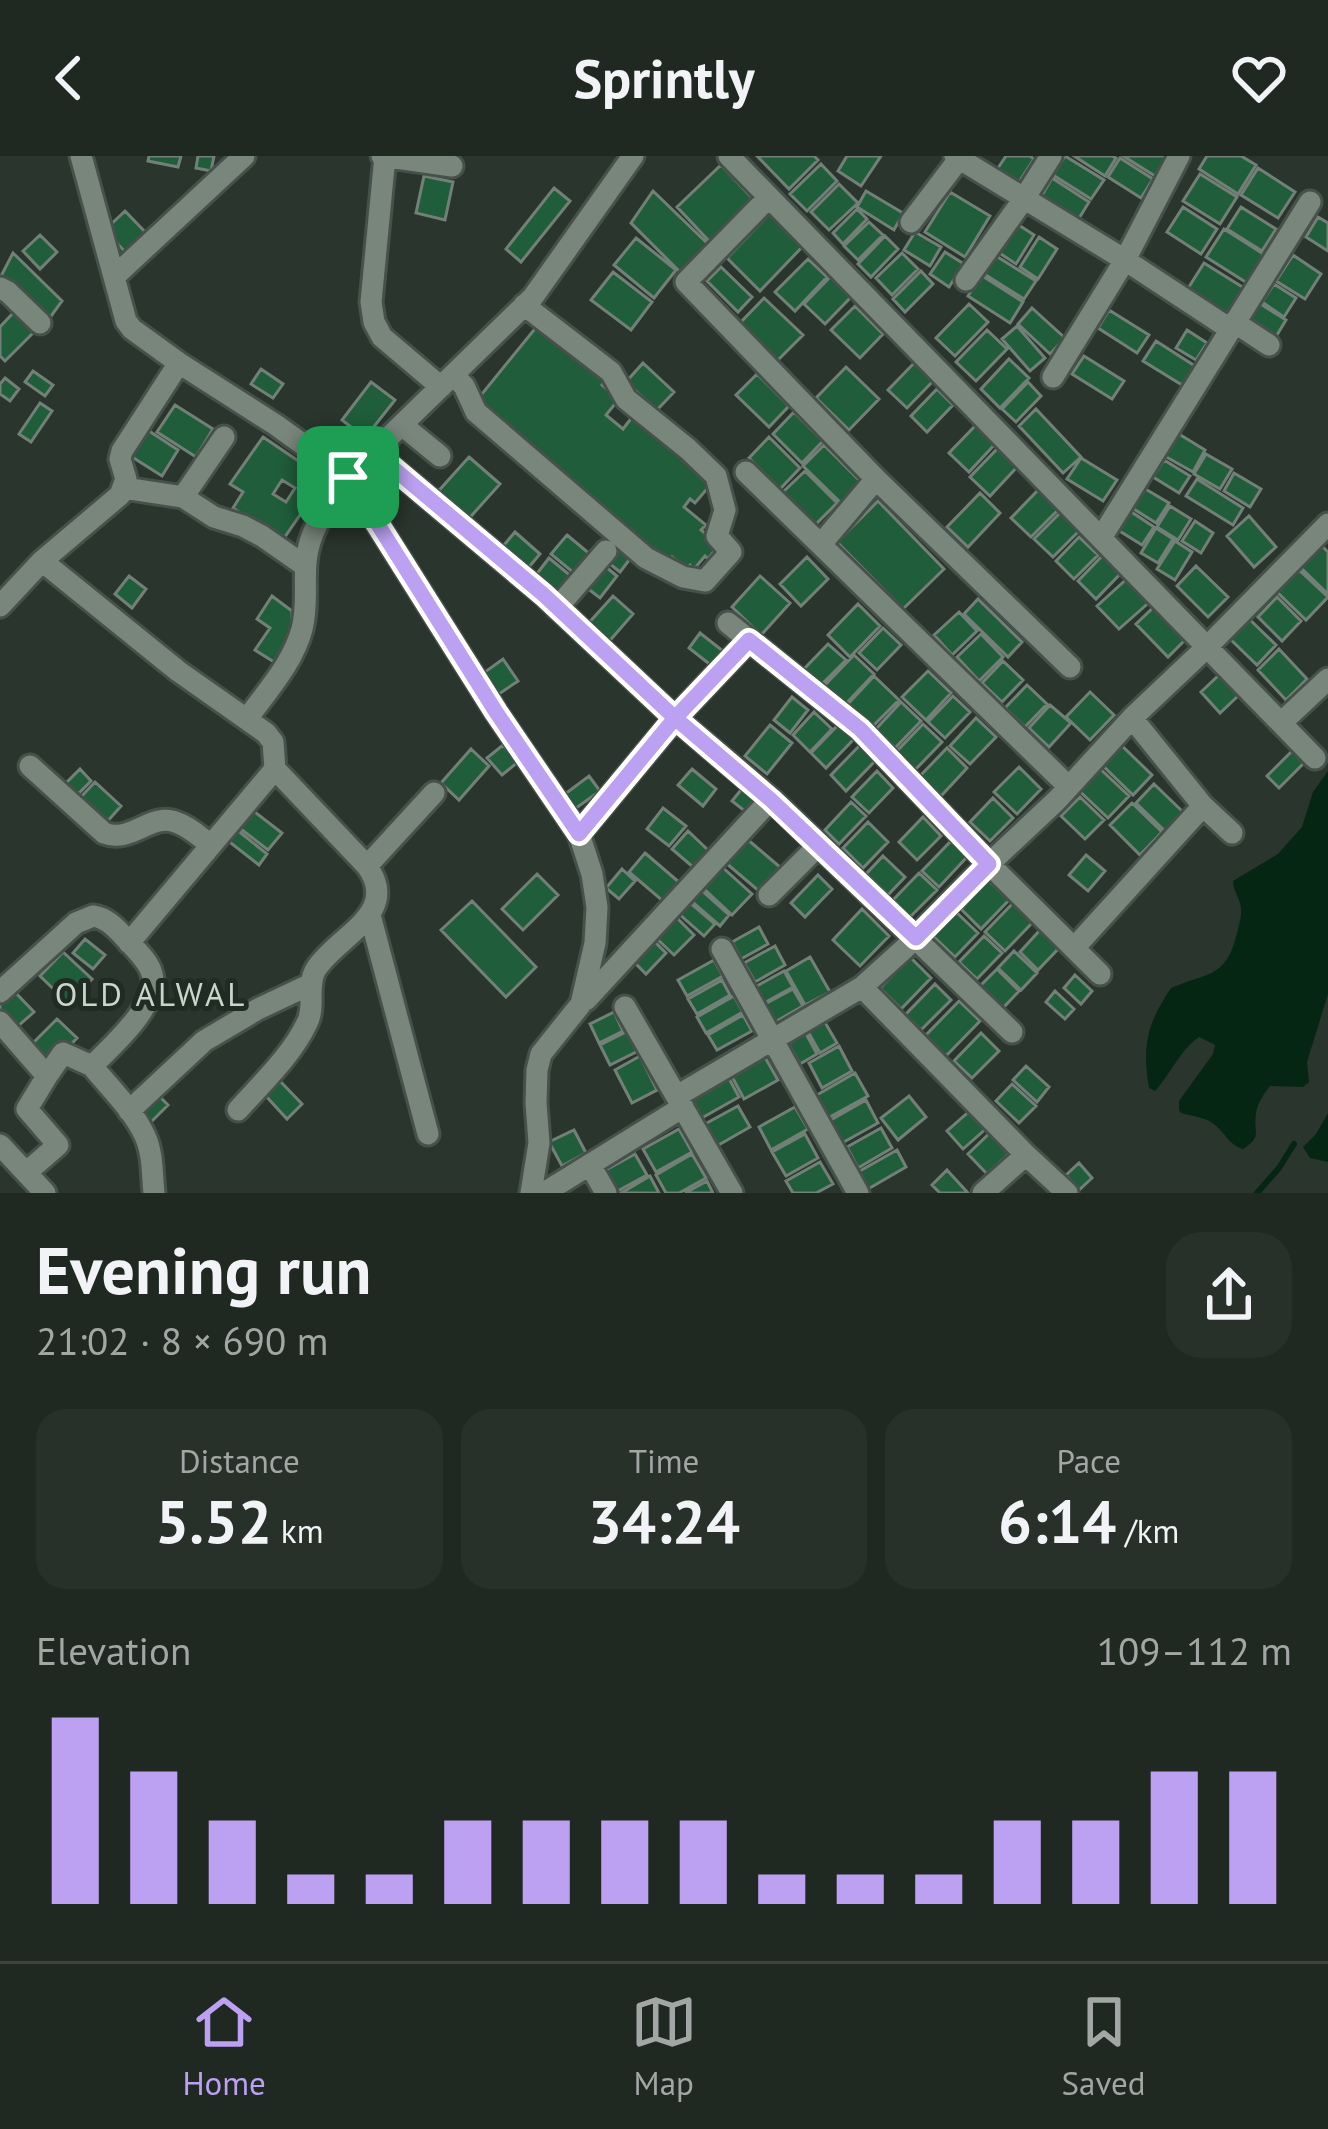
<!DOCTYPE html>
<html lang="en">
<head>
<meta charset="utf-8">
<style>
	:root { --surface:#202822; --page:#28302a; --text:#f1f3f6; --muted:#a2a6a5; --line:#3d4440; --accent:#bca0f2 }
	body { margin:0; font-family:"PT Sans",sans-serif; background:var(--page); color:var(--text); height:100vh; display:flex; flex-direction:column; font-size:45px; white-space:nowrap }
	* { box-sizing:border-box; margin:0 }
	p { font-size:39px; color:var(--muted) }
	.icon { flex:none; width:66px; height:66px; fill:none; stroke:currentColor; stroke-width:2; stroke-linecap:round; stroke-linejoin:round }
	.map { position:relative; height:1037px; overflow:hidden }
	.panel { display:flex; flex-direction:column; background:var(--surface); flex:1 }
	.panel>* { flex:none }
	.pin { position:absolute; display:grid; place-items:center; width:102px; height:102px; color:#fff; margin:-51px; border-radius:24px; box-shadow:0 6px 18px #0006 }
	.round { display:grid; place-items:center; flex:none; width:126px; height:126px; border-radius:36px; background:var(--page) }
	.summary { display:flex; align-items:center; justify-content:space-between; height:204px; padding:0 36px }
	h1 { font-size:66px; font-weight:600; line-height:90px }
	.stats { display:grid; grid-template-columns:repeat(3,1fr); gap:18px; height:204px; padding:12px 36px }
	.stats div { display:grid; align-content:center; border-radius:30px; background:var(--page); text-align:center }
	.stats b { font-size:60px; font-weight:600 }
	.stats small { font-size:33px; font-weight:400 }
	.stats p { font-size:33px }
	.chart { height:336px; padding:24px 36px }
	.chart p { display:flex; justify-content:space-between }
	.chart svg { width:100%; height:216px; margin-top:12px; stroke:var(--accent); stroke-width:6 }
	header { display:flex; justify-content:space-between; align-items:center; height:156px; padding:0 36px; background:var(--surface); font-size:54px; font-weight:600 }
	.menu { display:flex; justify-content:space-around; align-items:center; height:168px; border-top:3px solid var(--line); background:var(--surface); font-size:33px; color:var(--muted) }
	.menu a { display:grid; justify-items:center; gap:6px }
	.menu .selected { color:var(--accent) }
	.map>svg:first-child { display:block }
	.water { fill:#052613 }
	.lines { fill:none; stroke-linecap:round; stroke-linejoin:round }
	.stream { stroke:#052613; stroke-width:6 }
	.building { fill:#205d3a; stroke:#738077; stroke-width:3; fill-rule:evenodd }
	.minor-casing { stroke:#47514b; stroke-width:27 }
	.minor { stroke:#79867c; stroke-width:21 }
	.route-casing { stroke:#fff; stroke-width:24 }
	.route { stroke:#bca0f2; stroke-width:15 }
	.labels { text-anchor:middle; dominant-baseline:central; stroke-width:10; stroke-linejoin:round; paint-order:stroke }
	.neighbourhood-label { font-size:33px; letter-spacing:3px; fill:#c8d6cc; stroke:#202b24 }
</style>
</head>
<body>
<header><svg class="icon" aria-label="back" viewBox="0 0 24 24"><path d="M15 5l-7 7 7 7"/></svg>Sprintly<svg class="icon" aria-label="heart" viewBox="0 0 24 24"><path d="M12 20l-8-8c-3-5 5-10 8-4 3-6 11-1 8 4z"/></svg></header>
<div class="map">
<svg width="1328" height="1037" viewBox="0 0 1328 1037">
	<rect width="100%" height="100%" fill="#2a352d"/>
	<path class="water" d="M1328,615v223l-21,68 2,20 -6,5 -33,-1c-6,8 -13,17 -14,28 -3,19 7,22 -13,35 -16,-5 -18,-18 -32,-27 -8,-5 -20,-6 -30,-9l-2,-3v-9l34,-47 2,-9 -16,-8c-18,12 -29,38 -44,54l-6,-3c-7,-43 -2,-64 22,-100 34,-15 54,-9 65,-51 2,-8 6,-20 5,-29 -1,-10 -8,-17 -8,-27l45,-27 24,-27 11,-35z
		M1328,957v49l-18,-4 -7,-11 13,-13z"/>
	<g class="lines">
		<path class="stream" d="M1257,1037l22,-25 15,-24"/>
	</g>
	<path class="building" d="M149,0h32l-3,11 -30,-6z
		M198,0h16l-3,15 -15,-3z
		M757,0h57l4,4 -29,29z
		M847,0h34l-20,30 -23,-15z
		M1006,0h24l4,3 -17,26 -21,-14z
		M1065,0l39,24 -13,19 -38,-24z
		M1074,0h38l4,2 -11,18z
		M1123,0h42l2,1 -12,19z
		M1207,0h34l15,9 -18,29 -39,-25z
		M1120,2l33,21 -12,19 -33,-21z
		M821,8l16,17 -30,30 -17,-17z
		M721,9l33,35 -44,42 -33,-35z
		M1258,12l37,24 -17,26 -37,-23z
		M1200,18l37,23 -17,27 -37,-23z
		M424,20l29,6 -8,38 -29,-7z
		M1052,22l37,24 -11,18 -37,-23z
		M839,28l19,19 -29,27 -18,-18z
		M554,32l16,13 -49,61 -15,-13z
		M653,35l55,53 -28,28 -49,-49z
		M866,35l37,22 -9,17 -37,-23z
		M950,36l40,24 -25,41 -40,-25z
		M1183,51l34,22 -16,25 -34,-22z
		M1241,51l35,22 -14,22 -35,-22z
		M857,53l10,10 -24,25 -10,-11z
		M125,55l22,23 -21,19 -21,-23z
		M772,55l33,33 -45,47 -33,-33z
		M1318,61l10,6v28l-22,-14z
		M869,66l14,13 -25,25 -14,-14z
		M1014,66l20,13 -18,29 -21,-14z
		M1224,73l41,26 -18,28 -41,-26z
		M915,76l26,15 -11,19 -26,-16z
		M40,79l17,17 -17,17 -17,-18z
		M885,80l13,13 -27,28 -13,-13z
		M1039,81l18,12 -19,30 -18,-12z
		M636,82l40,32 -22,28 -40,-33z
		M945,96l19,12 -15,23 -19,-13z
		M13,97l49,48 -13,18 -49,-41z
		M902,97l16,16 -26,26 -16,-17z
		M993,98l43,27 -12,18 -43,-27z
		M1293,99l28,19 -16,25 -29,-18z
		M808,103l19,18 -32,34 -20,-19z
		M1204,107l40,25 -17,28 -40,-26z
		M721,111l31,30 -14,15 -31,-31z
		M921,115l12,13 -28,28 -12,-13z
		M613,116l39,30 -21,28 -40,-30z
		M832,119l21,20 -28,29 -21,-20z
		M981,119l42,27 -13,21 -42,-27z
		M1274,128l22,14 -12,19 -22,-15z
		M764,142l39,37 -26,26 -38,-37z
		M1259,147l27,17 -12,20 -28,-17z
		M969,148l19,18 -33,34 -19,-18z
		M855,150l28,28 -23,24 -29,-28z
		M1032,152l33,30 -15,16 -32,-30z
		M1109,154l40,25 -12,18 -39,-25z
		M15,155l20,20 -30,30 -5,-5v-29z
		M538,169l68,55 -4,5 17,14 -13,16 17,14 10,-13 79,67 -17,20 -5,-4 -6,8 22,18 -5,5 18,15 -11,14 -3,-3 -11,13 -4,-4 -4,4 -14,-12 -4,5 -8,-2 -183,-160z
		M1017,170l28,32 -15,13 -28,-32z
		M987,174l20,19 -31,32 -20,-19z
		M1187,174l20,13 -11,17 -20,-12z
		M1156,185l39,25 -13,19 -39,-24z
		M1084,200l40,25 -12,18 -40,-25z
		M1009,203l20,19 -29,30 -19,-19z
		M917,204l19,18 -29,30 -19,-18z
		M643,207l31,29 -17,18 -31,-28z
		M846,211l33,32 -30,31 -33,-32z
		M261,213l22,15 -10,14 -22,-14z
		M33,215l20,14 -8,11 -20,-14z
		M757,218l32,32 -20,21 -33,-32z
		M5,222l14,11 -9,12 -10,-7v-10z
		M371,226l24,18 -30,38 -23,-18z
		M1028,226l13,14 -25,26 -14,-13z
		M937,233l16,16 -26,27 -16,-16z
		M40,247l12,8 -21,31 -12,-8z
		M175,249l38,24 -17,28 -39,-25z
		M1036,253l45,48 -18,16 -44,-47z
		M794,256l29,29 -21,22 -29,-29z
		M977,268l19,19 -27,29 -20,-19z
		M146,273l32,21 -16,26 -33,-21z
		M1174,275l31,19 -12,22 -32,-18z
		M263,281l62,42 -43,62 -49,-33 10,-16 -13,-8zM282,324l13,8 -9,14 -13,-8z
		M769,281l31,31 -20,21 -31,-31z
		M824,289l37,37 -20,21 -38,-37z
		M1000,290l19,19 -29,31 -20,-19z
		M1206,298l26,15 -12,20 -26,-15z
		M469,301l31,27 -36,40 -30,-28z
		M1081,302l36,22 -14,21 -36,-22z
		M1164,304l26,16 -11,17 -26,-16z
		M805,315l32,32 -22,22 -32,-33z
		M1234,317l27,16 -11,18 -26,-16z
		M1197,323l46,29 -10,17 -47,-29z
		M1044,328l20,20 -33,33 -20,-19z
		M1142,331l27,16 -13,20 -27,-17z
		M980,337l20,20 -32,34 -21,-20z
		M878,345l66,68 -41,40 -66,-67z
		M1170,350l21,13 -13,21 -21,-13z
		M1064,353l19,18 -30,30 -19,-18z
		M1130,355l24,16 -12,18 -24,-15z
		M1249,360l27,31 -22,20 -27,-31z
		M1195,365l18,12 -12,20 -19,-12z
		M1156,372l17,11 -15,24 -17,-10z
		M515,376l25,22 -17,20 -25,-22z
		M567,379l30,25 -16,19 -30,-25z
		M1079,381l19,18 -24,24 -18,-18z
		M1175,385l17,11 -17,28 -18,-11z
		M618,387l15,12 -13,17 -15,-12z
		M1320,388l8,8v42l-29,-28z
		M1106,396l18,18 -28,29 -18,-18z
		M807,401l21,22 -27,27 -21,-22z
		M549,402l28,23 -18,22 -27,-23z
		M601,407l16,13 -17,22 -17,-13z
		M1196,410l32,31 -20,20 -31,-31z
		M1299,414l29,27 -22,23 -29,-28z
		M1131,419l22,24 -34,30 -22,-23z
		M129,420l17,13 -14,19 -17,-14z
		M760,420l30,27 -29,32 -29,-28z
		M272,440l20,15v25l-18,26 -19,-12 15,-22 -13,-9z
		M613,440l20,18 -27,31 -20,-19z
		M1277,441l24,24 -19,20 -24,-24z
		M978,443l44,43 -14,15 -44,-43z
		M858,448l22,22 -30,31 -22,-22z
		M1157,448l31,33 -20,20 -32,-33z
		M959,456l18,19 -25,24 -18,-20z
		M1246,460l30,29 -19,20 -30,-29z
		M883,472l18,17 -24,25 -18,-17z
		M700,477l23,18 -11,15 -23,-18z
		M981,478l22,23 -24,24 -22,-24z
		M828,488l18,16 -25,25 -17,-16z
		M1279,493l28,30 -21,21 -28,-30z
		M854,499l20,19 -33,35 -20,-20z
		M503,503l15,22 -25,17 -15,-21z
		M1003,505l20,19 -21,22 -20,-19z
		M928,515l23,22 -25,27 -24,-23z
		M1219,519l19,21 -18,17 -19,-21z
		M874,520l25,24 -28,28 -24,-23z
		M1027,529l20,19 -22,23 -20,-19z
		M1090,536l24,23 -24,25 -24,-23z
		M953,540l17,16 -25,26 -17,-16z
		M792,541l16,13 -18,23 -16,-13z
		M901,546l20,19 -26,27 -19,-19z
		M1050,549l21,18 -22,24 -20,-19z
		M814,556l18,17 -22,23 -17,-17z
		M976,562l20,19 -26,27 -20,-18z
		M839,568l15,15 -28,29 -15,-15z
		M923,568l19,18 -27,28 -19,-18z
		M770,569l22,18 -25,31 -22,-18z
		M1119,587l33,32 -19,20 -33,-32z
		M861,588l16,15 -31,32 -15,-16z
		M503,589l15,17 -16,13 -15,-17z
		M947,592l20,20 -26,28 -21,-20z
		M471,593l18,17 -30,34 -18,-17z
		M1294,593l12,12 -27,27 -12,-12z
		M1095,608l34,32 -21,22 -34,-32z
		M1019,611l22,22 -24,25 -23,-22z
		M80,613l11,12 -19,19 -11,-12z
		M692,613l24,20 -13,17 -25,-21z
		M877,615l16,17 -24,25 -17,-16z
		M589,620l11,15 -28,20 -11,-14z
		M95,626l26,24 -15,17 -27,-24z
		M1154,628l29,28 -18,19 -29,-28z
		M745,629l14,12 -13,15 -14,-11z
		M1080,641l24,23 -19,19 -24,-23z
		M993,642l20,20 -23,23 -20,-19z
		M851,646l15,14 -27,28 -14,-14z
		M1132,647l30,29 -22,23 -30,-30z
		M663,652l23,18 -17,20 -22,-17z
		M251,653l31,24 -14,17 -31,-24z
		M923,661l18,19 -24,24 -18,-18z
		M868,666l20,20 -25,26 -20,-20z
		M236,673l31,25 -8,11 -32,-25z
		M688,675l21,20 -15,17 -22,-19z
		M747,683l34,29 -21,24 -34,-29z
		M951,685l16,16 -28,30 -17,-16z
		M645,697l35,30 -16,19 -35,-30z
		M1086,699l19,16 -17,20 -19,-16z
		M883,700l22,21 -17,18 -22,-21z
		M721,710l31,28 -20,21 -30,-28z
		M622,713l13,12 -16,18 -13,-11z
		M919,717l18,17 -27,27 -17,-17z
		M537,718l21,21 -35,35 -21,-21z
		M818,719l14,14 -27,28 -14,-14z
		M988,724l21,20 -28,29 -20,-20z
		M700,733l29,26 -9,11 -30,-26z
		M472,745l64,66 -30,30 -65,-67z
		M688,745l27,23 -11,12 -26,-23z
		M1013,747l20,19 -28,29 -20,-19z
		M862,753l27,27 -29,30 -27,-26z
		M956,756l22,21 -23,24 -22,-21z
		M675,760l19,19 -20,20 -19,-18z
		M759,771l9,17 -27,15 -9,-17z
		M1041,773l19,18 -22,23 -18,-18z
		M984,780l18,17 -25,26 -18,-17z
		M651,782l15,15 -20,21 -15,-15z
		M85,783l20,16 -12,14 -20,-16z
		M775,790l10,19 -30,17 -11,-19z
		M1014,795l23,22 -16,17 -23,-22z
		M63,796l29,27 -23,25 -29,-28z
		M810,801l20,35 -25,13 -19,-34z
		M910,801l21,21 -30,31 -21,-21z
		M714,804l9,16 -36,20 -9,-16z
		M997,813l22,22 -16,17 -23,-22z
		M784,815l9,16 -29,16 -9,-16z
		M1075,819l17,16 -11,13 -17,-16z
		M722,824l8,15 -33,19 -9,-15z
		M935,828l16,16 -30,30 -16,-15z
		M793,833l10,17 -28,16 -10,-18z
		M13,834l21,22 -17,15 -17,-18v-6z
		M1055,835l19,18 -9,10 -19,-17z
		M734,840l9,16 -37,21 -9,-16z
		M959,845l21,20 -34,35 -21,-20z
		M614,856l9,19 -24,12 -9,-19z
		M743,859l9,16 -35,19 -9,-15z
		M57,863l20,19 -25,26 -20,-20z
		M823,863l14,24 -17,10 -14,-25z
		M630,874l10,20 -30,15 -10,-20z
		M804,874l13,24 -17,10 -14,-24z
		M981,877l18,18 -27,27 -18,-17z
		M839,890l13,25 -30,17 -13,-25z
		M763,898l15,26 -34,19 -14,-26z
		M640,900l17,34 -25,13 -17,-33z
		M1026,910l23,21 -12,15 -24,-22z
		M855,917l13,23 -40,22 -13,-22z
		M727,919l12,22 -39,22 -12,-22z
		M280,925l22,23 -15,15 -22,-24z
		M1012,928l24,22 -17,17 -23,-22z
		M153,934l15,15 -18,18 -15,-15z
		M909,940l17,21 -28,23 -17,-22z
		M866,944l12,23 -36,20 -13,-22z
		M738,950l12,21 -35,20 -12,-22z
		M795,951l13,22 -37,21 -12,-23z
		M973,952l16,18 -26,23 -16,-18z
		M881,972l11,20 -34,20 -11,-21z
		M679,973l13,23 -36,20 -13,-23z
		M994,973l19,21 -26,24 -19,-20z
		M574,974l12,23 -24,13 -13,-24z
		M805,978l13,24 -32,18 -14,-24z
		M897,994l9,17 -38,22 -10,-17z
		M635,998l12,21 -33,18 -12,-21z
		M692,998l14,24 -27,15h-13l-10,-18z
		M820,1006l13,22 -17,9h-23l-7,-12z
		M1079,1007l13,15 -13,12 -13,-15z
		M947,1014l21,23h-28l-8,-8z
		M650,1020l9,17h-38z
		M707,1025l6,12h-28z"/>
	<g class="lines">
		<g class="minor-casing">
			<path id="minor" d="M81,0l45,165 6,8 47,34
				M382,0l70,10
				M385,0l-14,146 3,20 8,15 59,50
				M729,0l586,602
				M955,0l170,104 105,69
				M769,41l-83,85 190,197 194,188
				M911,66l48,-63
				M116,119l128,-119
				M966,124l57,-80 28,-44
				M0,132l8,4 32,31
				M1234,166l35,23
				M454,220l10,10 12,26 170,146 37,19 22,4 26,-29 -14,-16 8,-26 -9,-34 -28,-27 -62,-50 -15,-27 -87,-67
				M1053,221l72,-117 54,-104
				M402,269l38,31
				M374,296l170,143 131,123 96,81 241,233
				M746,316l323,315
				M124,332l59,9 31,20 29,9 19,10 43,30
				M183,341l41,-60
				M1101,382l209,-336
				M822,387l54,-64
				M42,405l136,110 88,62 7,9 2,27 -146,174
				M0,450l42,-45 78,-66 6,-16 -6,-20 2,-8 57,-88 97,62 72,52c-19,27 -39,51 -42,85 -2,23 2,44 -4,67 -9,34 -35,62 -55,90
				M557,452l49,-57
				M728,467l132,106 129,135 111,110
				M1132,562l71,88 29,27
				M1281,567l47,-44
				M30,610l74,67c28,11 47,-22 74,-10 12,4 23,15 33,22
				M579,678l96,-116 74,-78
				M367,710l67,-73
				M769,739l50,-50
				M370,759l58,219
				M1075,791l128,-141
				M722,793l136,244
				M862,831l164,168 -43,38
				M0,836l76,-69 17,-7c16,2 26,16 37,27 8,9 19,19 22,31 8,30 -40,72 -60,92 18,22 41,44 53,70 8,17 7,38 9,57
				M586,844l185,-201
				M625,851l107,186
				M0,866l47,54 16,-23 29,13
				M677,940l185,-109 42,-38 70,-71 83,-78 75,-82 75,-71 121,-123
				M238,954c24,-27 54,-55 69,-87 9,-17 -1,-38 9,-54 22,-34 85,-55 51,-103l-92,-97
				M129,955l75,-70 54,-32 53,-25
				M0,989l45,48
				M1026,999l41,38
				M590,1009l16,28
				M27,1016l31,-27 -31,-36 20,-33
				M531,1037l8,-50 -3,-40 1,-33 4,-16 40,-50 14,-61 2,-36 -5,-33 -13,-40 -83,-122 -148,-235 185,-180 100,-141
				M544,1037l139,-86"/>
		</g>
		<use href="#minor" class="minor"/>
	</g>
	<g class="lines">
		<g class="route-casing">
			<path id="route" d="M348,321l26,-25 170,143 131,123 96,82 145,138 73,-74 -129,-135 -111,-89 -74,78 -96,116 -83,-122 -148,-235"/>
		</g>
		<use href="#route" class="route"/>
	</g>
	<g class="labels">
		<g class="neighbourhood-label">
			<text x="151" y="837">OLD ALWAL</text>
		</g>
	</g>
</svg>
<div class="pin" style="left:348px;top:321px;background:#1e9e55"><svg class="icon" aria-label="arrive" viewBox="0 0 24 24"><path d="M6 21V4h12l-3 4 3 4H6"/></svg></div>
</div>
<section class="panel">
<div class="summary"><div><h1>Evening run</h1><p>21:02 · 8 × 690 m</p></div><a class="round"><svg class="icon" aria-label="share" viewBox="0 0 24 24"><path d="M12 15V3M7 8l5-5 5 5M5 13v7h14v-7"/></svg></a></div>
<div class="stats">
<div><p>Distance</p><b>5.52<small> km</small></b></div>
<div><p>Time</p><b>34:24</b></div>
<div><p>Pace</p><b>6:14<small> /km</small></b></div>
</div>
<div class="chart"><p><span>Elevation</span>109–112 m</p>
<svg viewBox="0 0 160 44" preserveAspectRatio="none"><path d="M5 44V6M15 44V17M25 44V27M35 44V38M45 44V38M55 44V27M65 44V27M75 44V27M85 44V27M95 44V38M105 44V38M115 44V38M125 44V27M135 44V27M145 44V17M155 44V17"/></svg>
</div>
</section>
<nav class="menu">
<a class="selected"><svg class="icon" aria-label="home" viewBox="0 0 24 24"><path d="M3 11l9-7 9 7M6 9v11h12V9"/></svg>Home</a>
<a><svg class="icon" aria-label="map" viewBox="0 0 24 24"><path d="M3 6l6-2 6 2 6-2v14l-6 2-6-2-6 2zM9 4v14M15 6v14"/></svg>Map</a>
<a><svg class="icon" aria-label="saved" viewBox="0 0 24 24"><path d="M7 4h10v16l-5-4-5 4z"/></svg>Saved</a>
</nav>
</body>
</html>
